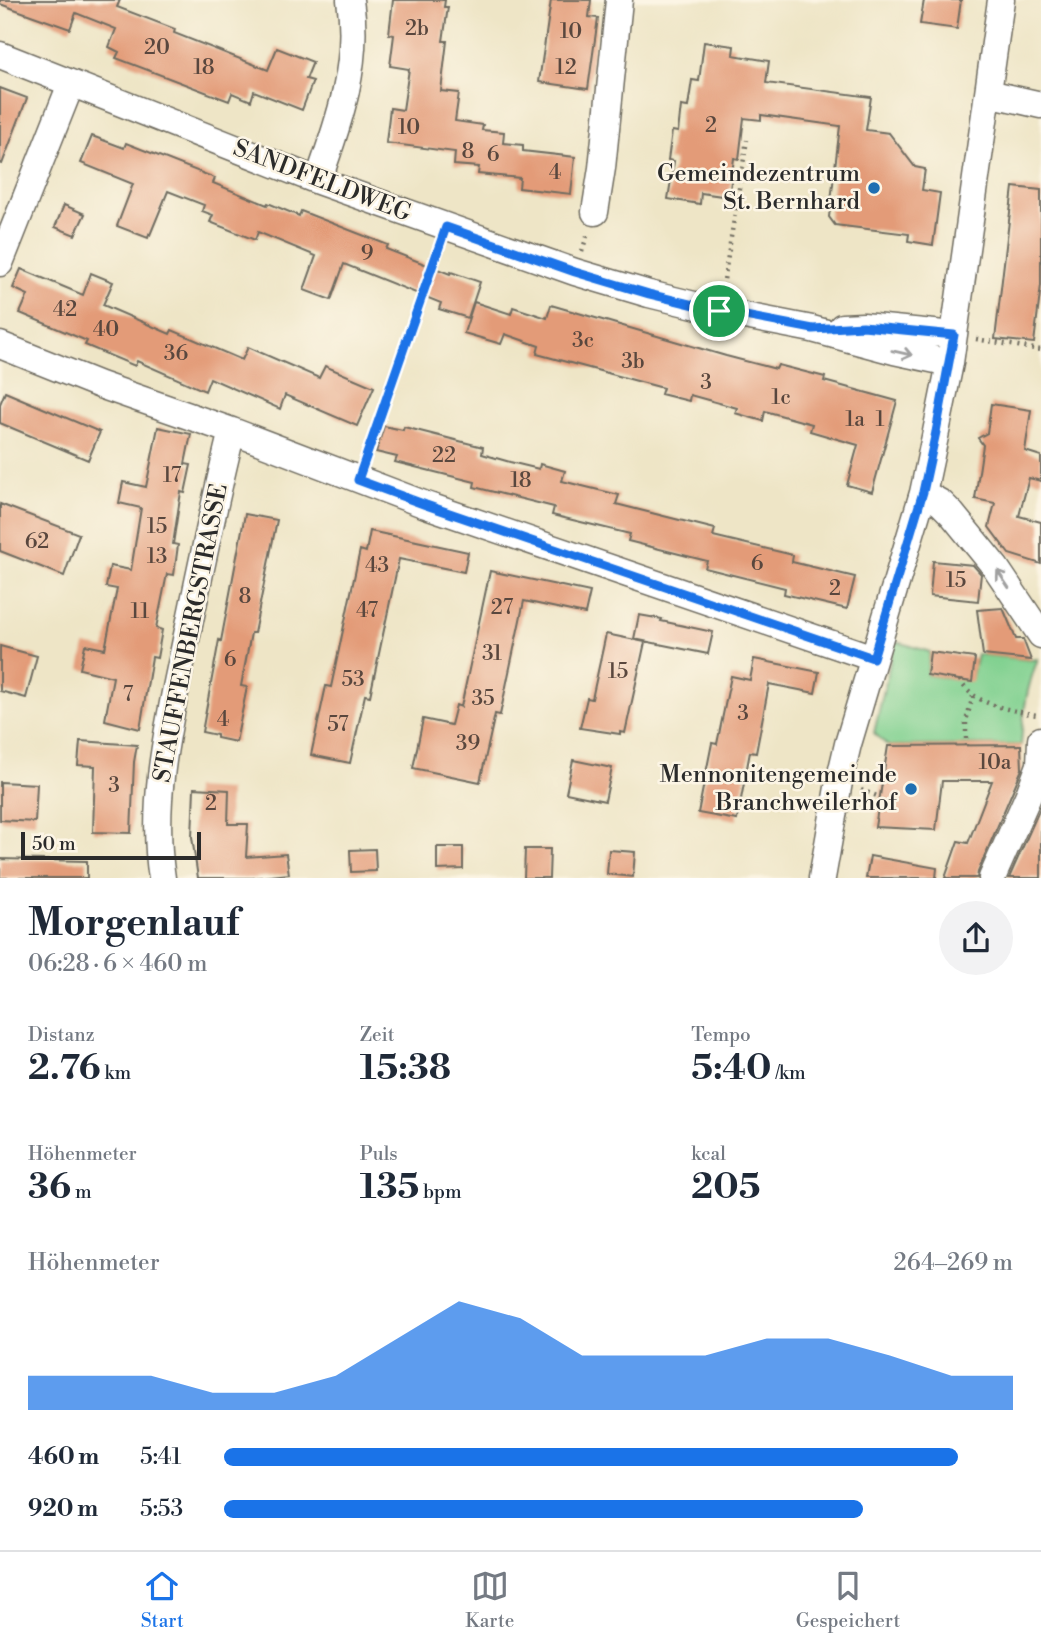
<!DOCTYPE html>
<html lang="de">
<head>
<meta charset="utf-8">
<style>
	:root { --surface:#fff; --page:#f2f2f3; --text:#1f2937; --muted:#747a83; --line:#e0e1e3; --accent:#1a73e8 }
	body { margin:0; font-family:"Libre Bodoni",serif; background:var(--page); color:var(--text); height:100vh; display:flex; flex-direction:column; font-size:26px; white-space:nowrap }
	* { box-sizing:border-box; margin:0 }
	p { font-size:23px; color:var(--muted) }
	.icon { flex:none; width:38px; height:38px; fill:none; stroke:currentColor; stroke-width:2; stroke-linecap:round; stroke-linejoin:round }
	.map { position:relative; height:878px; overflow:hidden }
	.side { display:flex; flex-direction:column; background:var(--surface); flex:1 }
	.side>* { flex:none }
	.scale { position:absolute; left:21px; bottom:18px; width:180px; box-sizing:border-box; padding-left:7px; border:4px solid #2b2b2b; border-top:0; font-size:19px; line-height:24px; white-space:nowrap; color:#2b2b2b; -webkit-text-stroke:5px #fcf5e5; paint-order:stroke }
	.pin { position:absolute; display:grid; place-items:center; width:60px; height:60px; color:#fff; margin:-30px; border:4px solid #fff; border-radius:50%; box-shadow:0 2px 7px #0007 }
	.round { display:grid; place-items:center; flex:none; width:74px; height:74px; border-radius:37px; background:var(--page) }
	.headline { display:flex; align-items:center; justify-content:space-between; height:119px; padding:0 28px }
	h1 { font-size:38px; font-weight:700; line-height:52px }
	.figures { display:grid; grid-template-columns:repeat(3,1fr); gap:10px; height:119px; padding:7px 28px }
	.figures div { display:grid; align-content:center }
	.figures b { font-size:35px; font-weight:700 }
	.figures small { font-size:19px; font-weight:400 }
	.figures p { font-size:19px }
	.chart { height:196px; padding:14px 28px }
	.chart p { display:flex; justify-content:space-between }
	.chart svg { width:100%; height:126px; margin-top:7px; fill:var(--accent); opacity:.7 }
	ul { padding:0 28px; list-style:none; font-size:23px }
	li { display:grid; grid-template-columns:112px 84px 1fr; align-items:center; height:52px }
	li i { height:18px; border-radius:9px; background:var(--accent) }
	.tab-bar { display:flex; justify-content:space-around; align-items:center; height:98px; border-top:2px solid var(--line); background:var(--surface); font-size:19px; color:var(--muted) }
	.tab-bar a { display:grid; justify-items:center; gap:4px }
	.tab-bar .current { color:var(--accent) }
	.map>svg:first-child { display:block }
	.green { fill:#82d191; stroke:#567e5e; stroke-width:2 }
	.building { fill:#e39b78 }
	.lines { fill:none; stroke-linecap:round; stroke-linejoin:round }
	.minor-casing { stroke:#6f6c61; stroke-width:29 }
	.path { stroke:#6f6c61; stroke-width:4.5; stroke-dasharray:2 5; stroke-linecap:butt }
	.minor { stroke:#fff; stroke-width:26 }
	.oneway { stroke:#a0a0a0 }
	.route-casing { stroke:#fff; stroke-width:14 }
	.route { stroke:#1a73e8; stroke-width:9 }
	.poi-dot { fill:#1f6fb2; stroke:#fcf5e5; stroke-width:2.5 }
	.labels { text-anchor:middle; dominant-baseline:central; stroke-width:5; stroke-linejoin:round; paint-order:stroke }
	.number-label { font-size:21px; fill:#59473e }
	.poi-label { font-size:24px; fill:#2b2b2b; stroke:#fcf5e5; text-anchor:end }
	.street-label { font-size:24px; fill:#2b2b2b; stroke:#fcf5e5 }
</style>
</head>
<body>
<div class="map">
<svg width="1041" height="878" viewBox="0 0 1041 878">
	<rect width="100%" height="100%" fill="#fcf5e5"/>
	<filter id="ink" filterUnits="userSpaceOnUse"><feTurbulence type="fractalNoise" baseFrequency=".0143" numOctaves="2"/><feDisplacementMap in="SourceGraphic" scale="14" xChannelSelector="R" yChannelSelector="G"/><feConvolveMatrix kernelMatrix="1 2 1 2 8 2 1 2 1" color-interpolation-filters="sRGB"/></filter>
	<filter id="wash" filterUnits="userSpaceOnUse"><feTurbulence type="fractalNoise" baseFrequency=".00686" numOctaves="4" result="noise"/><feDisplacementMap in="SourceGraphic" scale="28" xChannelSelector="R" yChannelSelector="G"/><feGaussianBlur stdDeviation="1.57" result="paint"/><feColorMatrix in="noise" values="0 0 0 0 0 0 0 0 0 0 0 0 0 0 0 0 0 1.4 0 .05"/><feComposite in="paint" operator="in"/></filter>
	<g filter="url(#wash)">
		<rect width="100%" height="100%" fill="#eee5c6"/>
		<path class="green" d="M895,641l35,11 -3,23 44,6 6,-27 54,6 7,-1c-12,30 -15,55 -17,86l-133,1 -14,-13z"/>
		<g id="blocks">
			<path class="building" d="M0,0h120l-3,7 58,22 -1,4 94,37 9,-22 36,14 -7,17 7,2 -11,29 -48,-19 -3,10 -19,-8 -3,8 -113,-43 3,-6 -10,-5 7,-18 -40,-16 -6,16 -70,-25z
				M393,0h52l-1,7h4l-5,34h4l-6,50 18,2 -4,28 28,4 -1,5 22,2 -1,11 20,2v6l52,6 -4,37 -52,-6 1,-10 -42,-4 1,-7 -25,-2 1,-13 -69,-9 4,-35 13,2 6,-41 -19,-3 4,-31 -5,-1z
				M551,0h40l-2,17 9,1 -10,71 -49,-7z
				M924,0h37l-4,29 -37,-5z
				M704,42l30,4 -1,9 36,6 -3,22 105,14 -5,33 23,3 26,34 10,2 -3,21 18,3 -7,52 -25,-4 1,-7 -74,-9 -6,-8 11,-91 -79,-11v5l-17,-2 -5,41 -5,-1 -5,39 -28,-4 -1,11 -32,-5 6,-38 -6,-1 4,-29 6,1 3,-26 7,1 4,-27 7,1z
				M0,88l27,10 -25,66 -2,-1z
				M92,136l32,12 2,-5 89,35 -2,5 54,22 1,-2 31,13 2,-5 87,34 -2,4 64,25 1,-2 29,10 -12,36 -29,-9 2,-6 -97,-39 -13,36 -27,-10 12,-34 -58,-24 -3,8 -45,-18 3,-7 -11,-4 2,-6 -36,-14 -18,44 -1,-1 -1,4 -31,-12 16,-42 -52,-21z
				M1013,187l28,3v95l-7,58 -39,-4z
				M64,205l21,9 -10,21 -20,-8z
				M21,269l62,26 8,-22 22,9 -10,23 67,29 2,-4 70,30 6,-13 71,31 6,-12 49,21 -17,39 -72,-31 -5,14 -70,-31 -5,13 -68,-30 -2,5 -50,-21 2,-4 -67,-28 8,-18 -15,-7z
				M474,302l37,12 2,-7 34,11 4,-13 175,51 50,13 2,-4 47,12 -1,4 73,20 -25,91 -25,-7 11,-40 -48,-14 2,-7 -47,-13 -2,10 -28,-8 2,-5 -47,-13 -1,6 -28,-7 2,-6 -126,-34 2,-8 -34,-12 -4,10 -37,-11z
				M5,392l95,40 -12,28 -88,-37v-19z
				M991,404l40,6 -6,41 16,5v25l-12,-3 -10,38 22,6v42l-32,-10 -20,-27 6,-24 -20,-4 8,-54 -5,-7 9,-5z
				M384,426l19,4 1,-3 79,20 -1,7 28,8 29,7 1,-5 25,7 -3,10 57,14 -3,9 99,25 -2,7 80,19 -1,7 63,15 -8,32 -63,-15 1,-6 -80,-20 2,-7 -79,-20 2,-7 -78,-19 2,-8 -80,-20 1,-5 -80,-20 2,-5 -21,-5z
				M158,427l33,7 -6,30 6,1 -6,28 -4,-1 -8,52 5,1 -4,30 -7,-1 -11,54 6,2 -5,28 -5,-1 -12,72 -35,-9 8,-43 -33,-8 5,-24 20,4 12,-60 -11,-2 4,-21 21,4 10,-62 -22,-5 4,-21 23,5z
				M0,504l79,30 -15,42 -64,-25z
				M245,514l32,6 -23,113h-3l-10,53 6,1 -11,55 -19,-4v-3l-15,-3 17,-92 2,1z
				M370,531l98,21 -4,20 -65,-13 -29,137 -5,-1 -15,68 -39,-8 15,-69 5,1 29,-137 6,2z
				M933,561l40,4 8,9 -3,27 -48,-5z
				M490,571l100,21 -5,22 -61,-13 -24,114 -5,-1 -15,68 -67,-14 10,-49 28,6 5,-20 5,2z
				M1003,608l13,31h7l8,21 -48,-5 -6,-45z
				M639,615l23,4 -1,2 52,11 -5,22 -74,-15z
				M606,634l39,8 -20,91 -5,-1v2l-40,-6 7,-30 5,1z
				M0,646l37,10 -11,42 -26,-7z
				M930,652l45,6 -3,24 -45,-7z
				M754,659l65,13 -4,21 -46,-9 -13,69 -6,-1 -13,68 -39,-7 14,-70 5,1 14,-68 19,4z
				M80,741l57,4 -3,17 -3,71 -38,-1 2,-66 -17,-1z
				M1021,745l1,24 -44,103 -1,6h-32l13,-37 10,2 24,-62h-50l-6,49 -61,-3 13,-81z
				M573,760l39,8 -7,33 -39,-8z
				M0,782l37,2 -2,38 -35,-2z
				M194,788l35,2 -1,34h20l-2,33 40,-3 3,20 -36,4h-55l-6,-41z
				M1041,806v72h-32z
				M437,847h26v22l-26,1z
				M375,849l1,22 -25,1 -1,-22z
				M525,849h25l-1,29h-25z
				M609,850l26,2 -2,25 -26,-3z
				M870,856l67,12 -1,10h-70z
				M0,859l87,2v17h-87z"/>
		</g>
	</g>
	<g filter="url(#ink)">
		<use href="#blocks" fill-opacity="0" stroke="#6f6c61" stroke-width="2"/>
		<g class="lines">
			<g class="minor-casing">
				<path id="minor" d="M0,55l318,126 257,91 74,22 70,17 93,18 82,22 56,12
					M988,93l53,12
					M318,181c21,-59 42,-118 32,-181
					M595,212l7,-44 17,-168
					M0,263l71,-179
					M842,327l21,-1 91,9
					M0,345l100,40 132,46 194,74 447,153
					M923,493l18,10 11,11 44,54 45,67
					M162,878c-13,-80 9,-165 25,-243 14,-68 28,-136 45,-204
					M822,878l17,-96 9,-38 75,-251 13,-61 14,-69 51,-363
					M992,878l37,-84 11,-29 1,-25"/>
			</g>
			<path class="path" d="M582,251l6,-18
				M723,286l24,-146
				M976,339l65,11
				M366,455l72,-206
				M960,680c11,24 53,31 77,35
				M966,746v-25l7,-25
				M861,790l19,7"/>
			<use href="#minor" class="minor"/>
		</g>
		<defs><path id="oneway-shaft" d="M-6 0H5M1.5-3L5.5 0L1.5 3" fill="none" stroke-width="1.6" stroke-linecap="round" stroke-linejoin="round" transform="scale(1.75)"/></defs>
		<g class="oneway">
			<use href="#oneway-shaft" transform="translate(902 353) rotate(13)"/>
			<use href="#oneway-shaft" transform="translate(1003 579) rotate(-124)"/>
		</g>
	</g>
	<g class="lines" filter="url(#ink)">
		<g class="route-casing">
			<path id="route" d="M446,227l129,45 74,22 70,17 94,18 50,-3 91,9 -18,97 -13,60 -50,166 -447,-153 -68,-25z"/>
		</g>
		<use href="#route" class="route"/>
	</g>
	<g class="poi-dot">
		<circle cx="874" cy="188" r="7"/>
		<circle cx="911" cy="789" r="7"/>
	</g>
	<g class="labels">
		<g class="number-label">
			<text x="417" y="29">2b</text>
			<text x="571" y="32">10</text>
			<text x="157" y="48">20</text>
			<text x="204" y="68">18</text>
			<text x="566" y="68">12</text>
			<text x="711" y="126">2</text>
			<text x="409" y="128">10</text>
			<text x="468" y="152">8</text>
			<text x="493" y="155">6</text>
			<text x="555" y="173">4</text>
			<text x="367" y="254">9</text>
			<text x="65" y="310">42</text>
			<text x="106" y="330">40</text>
			<text x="583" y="341">3c</text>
			<text x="176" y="354">36</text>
			<text x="633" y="362">3b</text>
			<text x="706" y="383">3</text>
			<text x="781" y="398">1c</text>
			<text x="855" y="420">1a</text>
			<text x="880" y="420">1</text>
			<text x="444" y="456">22</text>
			<text x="172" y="476">17</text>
			<text x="521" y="481">18</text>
			<text x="157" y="527">15</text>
			<text x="37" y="542">62</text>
			<text x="157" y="557">13</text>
			<text x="757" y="564">6</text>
			<text x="377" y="566">43</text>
			<text x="956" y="581">15</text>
			<text x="835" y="589">2</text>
			<text x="245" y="597">8</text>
			<text x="502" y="608">27</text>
			<text x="367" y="611">47</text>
			<text x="140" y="612">11</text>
			<text x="492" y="654">31</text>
			<text x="230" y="660">6</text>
			<text x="618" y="672">15</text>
			<text x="353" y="680">53</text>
			<text x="128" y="695">7</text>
			<text x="483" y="699">35</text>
			<text x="743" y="714">3</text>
			<text x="223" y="720">4</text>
			<text x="338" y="725">57</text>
			<text x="468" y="744">39</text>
			<text x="995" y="763">10a</text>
			<text x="114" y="786">3</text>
			<text x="211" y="804">2</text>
		</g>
		<g class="poi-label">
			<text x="860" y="174">Gemeindezentrum<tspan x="860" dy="28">St. Bernhard</tspan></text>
			<text x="897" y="775">Mennonitengemeinde<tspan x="897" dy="28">Branchweilerhof</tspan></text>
		</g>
		<g class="street-label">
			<text transform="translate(322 181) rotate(21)">SANDFELDWEG</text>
			<text transform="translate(191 633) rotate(-79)">STAUFFENBERGSTRASSE</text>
		</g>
	</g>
</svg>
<div class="scale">50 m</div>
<div class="pin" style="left:719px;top:311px;background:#1e9e55"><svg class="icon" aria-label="arrive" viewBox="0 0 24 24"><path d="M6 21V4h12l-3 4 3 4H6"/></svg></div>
</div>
<section class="side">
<div class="headline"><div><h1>Morgenlauf</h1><p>06:28 · 6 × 460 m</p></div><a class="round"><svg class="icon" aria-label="share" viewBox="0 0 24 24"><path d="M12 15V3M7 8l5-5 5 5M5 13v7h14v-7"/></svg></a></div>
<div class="figures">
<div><p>Distanz</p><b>2.76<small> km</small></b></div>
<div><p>Zeit</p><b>15:38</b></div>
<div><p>Tempo</p><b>5:40<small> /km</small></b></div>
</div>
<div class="figures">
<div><p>Höhenmeter</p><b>36<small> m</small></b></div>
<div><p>Puls</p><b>135<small> bpm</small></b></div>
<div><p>kcal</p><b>205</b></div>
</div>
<div class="chart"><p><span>Höhenmeter</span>264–269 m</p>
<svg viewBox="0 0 160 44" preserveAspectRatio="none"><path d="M0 44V32L10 32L20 32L30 38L40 38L50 32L60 19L70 6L80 12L90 25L100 25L110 25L120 19L130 19L140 25L150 32L160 32V44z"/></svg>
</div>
<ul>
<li><b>460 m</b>5:41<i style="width:93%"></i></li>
<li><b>920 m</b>5:53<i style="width:81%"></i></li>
</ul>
</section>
<nav class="tab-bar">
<a class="current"><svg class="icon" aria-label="home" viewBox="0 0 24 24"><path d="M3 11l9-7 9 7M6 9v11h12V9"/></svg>Start</a>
<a><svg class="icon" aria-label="map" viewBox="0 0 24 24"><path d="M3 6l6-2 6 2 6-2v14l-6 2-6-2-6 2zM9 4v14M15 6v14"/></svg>Karte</a>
<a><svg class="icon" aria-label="saved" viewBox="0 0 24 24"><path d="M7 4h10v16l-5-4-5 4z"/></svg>Gespeichert</a>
</nav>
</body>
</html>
